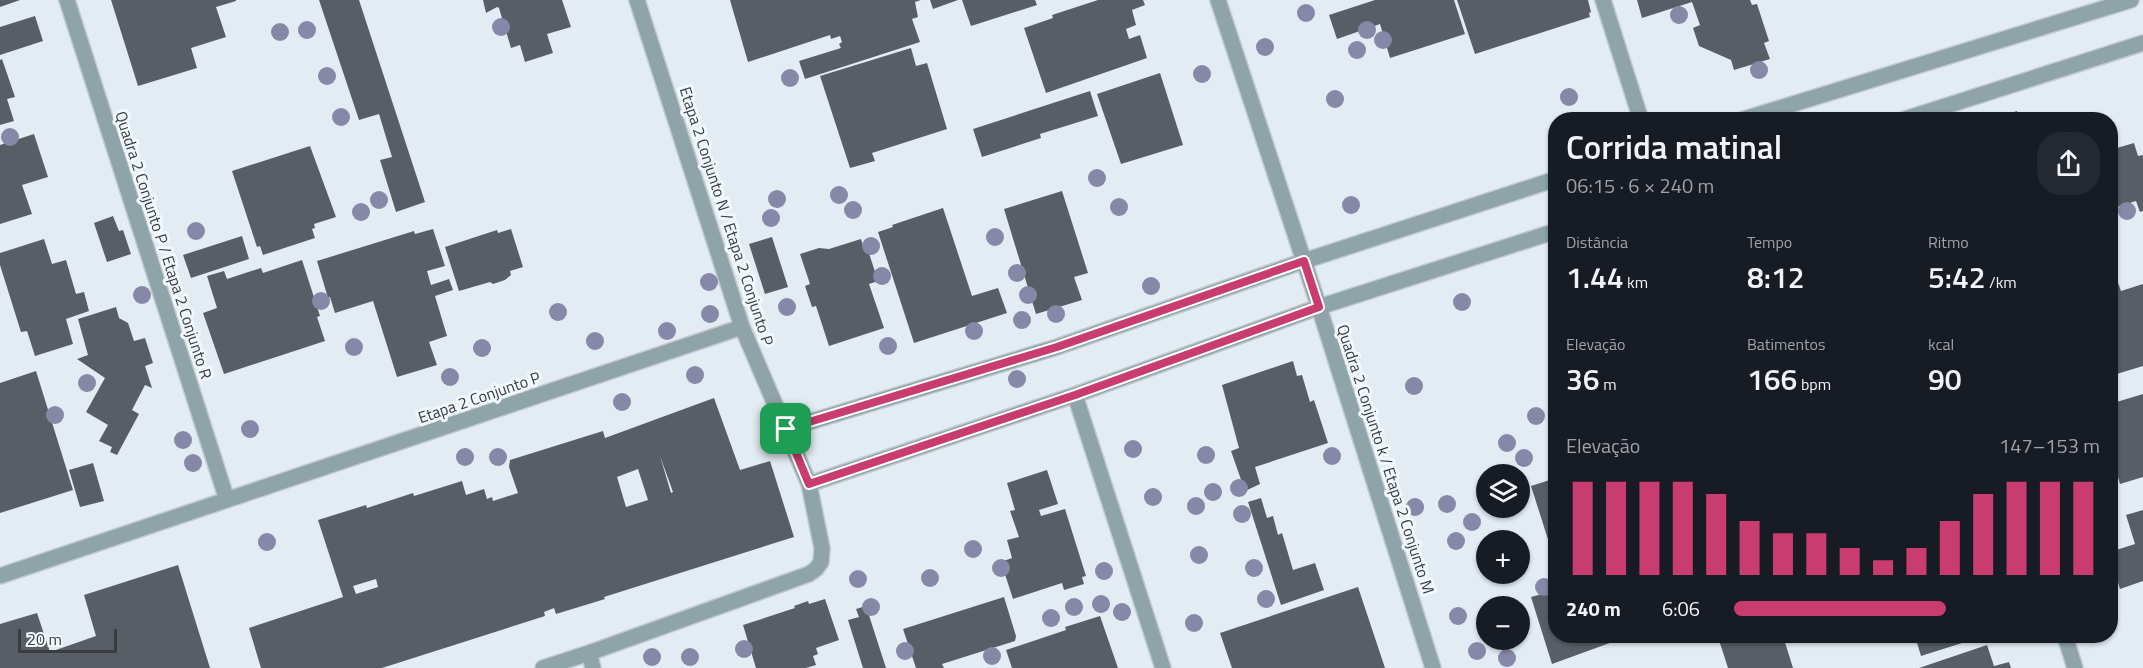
<!DOCTYPE html>
<html lang="pt">
<head>
<meta charset="utf-8">
<style>
	:root { --surface:#171b24; --page:#242831; --text:#f1f3f6; --muted:#9ea1a6; --accent:#c93c6f }
	body { margin:0; font-family:"Titillium Web",sans-serif; background:var(--page); color:var(--text); height:100vh; display:flex; flex-direction:column; font-size:22px; white-space:nowrap }
	* { box-sizing:border-box; margin:0 }
	p { font-size:20px; color:var(--muted) }
	.icon { flex:none; width:33px; height:33px; fill:none; stroke:currentColor; stroke-width:2; stroke-linecap:round; stroke-linejoin:round }
	.map { position:relative; flex:1; overflow:hidden }
	.details { position:absolute; left:1548px; top:112px; width:570px; height:531px; display:flex; flex-direction:column; background:var(--surface); border-radius:24px; box-shadow:0 2px 4px #0004 }
	.details>* { flex:none }
	.fabs { position:absolute; left:1476px; top:464px; display:grid; gap:12px }
	.fabs a { display:grid; place-items:center; width:54px; height:54px; border-radius:50%; background:var(--surface); box-shadow:0 2px 4px #0004; font-size:30px }
	.scale { position:absolute; left:18px; bottom:15px; width:99px; box-sizing:border-box; padding-left:6px; border:3px solid #393d3f; border-top:0; font-size:16px; line-height:21px; white-space:nowrap; color:#393d3f; -webkit-text-stroke:4px #f1f9ff; paint-order:stroke }
	.pin { position:absolute; display:grid; place-items:center; width:51px; height:51px; color:#fff; margin:-26px; border-radius:12px; box-shadow:0 3px 9px #0006 }
	.round { display:grid; place-items:center; flex:none; width:63px; height:63px; border-radius:24px; background:var(--page) }
	.headline { display:flex; align-items:center; justify-content:space-between; height:102px; padding:0 18px }
	h1 { font-size:33px; font-weight:600; line-height:45px }
	.metrics { display:grid; grid-template-columns:repeat(3,1fr); gap:9px; height:102px; padding:6px 18px }
	.metrics div { display:grid; align-content:center }
	.metrics b { font-size:30px; font-weight:600 }
	.metrics small { font-size:16px; font-weight:400 }
	.metrics p { font-size:16px }
	.chart { height:168px; padding:12px 18px }
	.chart p { display:flex; justify-content:space-between }
	.chart svg { width:100%; height:108px; margin-top:6px; stroke:var(--accent); stroke-width:6 }
	ul { padding:0 18px; list-style:none; font-size:20px }
	li { display:grid; grid-template-columns:96px 72px 1fr; align-items:center; height:45px }
	li i { height:15px; border-radius:8px; background:var(--accent) }
	.map>svg:first-child { display:block }
	.building { fill:#595e66; fill-rule:evenodd }
	.lines { fill:none; stroke-linecap:round; stroke-linejoin:round }
	.pedestrian-casing { stroke:#c1c9cf; stroke-width:18 }
	.minor-casing { stroke:#c1c9cf; stroke-width:18 }
	.tertiary-casing { stroke:#c1c9cf; stroke-width:18 }
	.pedestrian { stroke:#8ea4a9; stroke-width:15 }
	.minor { stroke:#8ea4a9; stroke-width:15 }
	.tertiary { stroke:#8ea4a9; stroke-width:15 }
	.tree { fill:#8787a7 }
	.route-casing { stroke:#fff; stroke-width:12 }
	.route { stroke:#c93c6f; stroke-width:8 }
	.labels { text-anchor:middle; dominant-baseline:central; stroke-width:6; stroke-linejoin:round; paint-order:stroke }
	.street-label { font-size:16px; fill:#393d3f; stroke:#f1f9ff }
</style>
</head>
<body>
<div class="map">
<svg width="2143" height="668" viewBox="0 0 2143 668">
	<rect width="100%" height="100%" fill="#e3ecf3"/>
	<path class="building" d="M0,0h20l-20,7z
		M111,0h125v1l-20,6 10,30 -35,11 6,20 -59,18z
		M319,0h40l66,202 -29,10 -16,-52 12,-3 -13,-43 -20,6z
		M483,0h79l9,27 -24,7 6,19 -28,9 -5,-17 -9,3 -12,-40 -2,-1 -11,6z
		M730,0h191l-6,2 3,15 -6,2 8,23 -115,37 -6,-18 42,-13 -2,-4 3,-2 -2,-6 -9,3 -1,-4 -82,27z
		M930,0h28l-25,9z
		M962,0h73l2,5 -66,21z
		M1098,0h45l2,5 -13,5 4,15 -10,4 3,10 11,-4 7,23 -101,35 -22,-65 29,-10 -1,-3z
		M1375,0h79l11,34 -75,24 -10,-34 -43,15 -8,-24z
		M1457,0h131l3,12 -2,1 1,4 -115,37z
		M1637,0h113l2,5 5,-1 12,37 -5,2 6,16 -36,11 -3,-10 -32,-14 -6,-18 7,-3 -8,-23 -50,16z
		M35,16l8,25 -43,14v-28z
		M911,48l5,18 11,-3 20,66 -75,24 3,8 -25,7 -30,-92z
		M2,59l13,38 -8,2 7,22 -14,4v-65z
		M1160,73l23,72 -62,19 -24,-70z
		M1090,91l8,25 -58,18 1,4 -59,19 -9,-28z
		M2017,111l2,9h-30z
		M34,134l14,43 -26,8 10,29 -32,10v-79z
		M2134,143l4,13 5,-1v56l-3,1 -4,-11 -25,8 -1,-26 5,-1 -5,-13v-19z
		M310,146l26,71 -22,7 1,4 -3,1 3,9 -52,17 -3,-9 -3,1 -25,-76z
		M1062,191l26,82 -14,4 8,23 -46,14 -32,-105z
		M943,208l29,88 26,-8 9,25 -93,30 -36,-111 15,-5 -1,-2z
		M113,216l6,15 4,-1 8,24 -24,8 -13,-39z
		M433,229l12,37 -18,5 4,14 18,-6 4,11 -18,6 12,40 -18,6 8,23 -40,12 -24,-76 -38,12 -5,-16 -2,1 -11,-37 97,-30 1,3z
		M511,229l12,38 -13,4 1,4 -6,5 -12,4 -3,-2 -31,9 -14,-44 52,-17 1,3z
		M242,236l7,23 -58,19 -8,-23z
		M772,237l16,50 -23,7 -16,-50z
		M44,239l8,25 14,-4 10,34 8,-2 5,19 -23,8 7,25 -38,12 -8,-25 -6,1 -21,-67v-12z
		M861,239l2,7 3,-2 12,37 -9,3 15,44 -55,18 -13,-40 -4,1 -7,-21 5,-2 -10,-30 19,-6 10,1z
		M302,260l18,56 -3,1 8,24 -101,33 -21,-61 14,-5 -10,-32 17,-5 3,8 34,-11 2,5z
		M2110,261l11,30 22,-7v82l-33,10z
		M116,307l3,11 9,5 6,18 11,-3 8,25 -8,3 7,22 -7,-3 -13,25 7,4 -22,41 -7,-3 2,-5 -13,-6 9,-16 -22,-13 19,-34 -28,-19 11,-4 -10,-36z
		M1293,361l4,15 5,-1 8,27 4,-2 14,43 -73,24 5,17 -15,7 -14,-40 8,-3 -17,-63z
		M36,371l37,119 -73,23v-130z
		M2143,394v83l-23,7 -6,-21 -4,2v-61z
		M714,398l26,72 30,-9 24,76 -190,60 1,2 -49,15 -2,-6 -10,4 1,4 -163,52h-121l-12,-40 94,-31 -25,-77 48,-15 1,3 46,-15 1,3 48,-15 4,14 18,-6 3,10 5,-2 1,4 25,-8 -9,-26 1,-7 93,-29 2,7zM660,456l13,36 -2,1zM638,469l10,31 -22,7 -9,-30zM376,579l2,8 -22,7 -3,-8z
		M93,463l11,38 -24,6 -11,-37z
		M1047,470l11,34 -19,6 2,6 24,-7 21,67 -4,1 2,7 -20,6 -2,-7 -49,16 -12,-37 11,-4 -5,-18 12,-3 -9,-26 5,-1 -8,-27z
		M1556,478v76l-3,1 -22,-69z
		M1261,498l6,20 6,-2 5,19 4,-2 11,37 22,-7 9,27 -43,15 -33,-103z
		M2143,510v71l-23,8 -8,-26 -2,1v-12l25,-8 -9,-29z
		M178,565l32,103h-210v-44l37,-11 13,39 46,-16 -12,-41z
		M1358,587l27,81h-153l-12,-35z
		M1556,590v46h73l-77,28 -21,-67z
		M1004,597l12,39 -1,5 -73,23 2,4h-28l-13,-39z
		M825,599l14,41 -23,8 2,6 -5,2 3,9 -10,3h-50l-13,-43 52,-17 -1,-2 14,-5 1,3z
		M866,606l20,62h-23l-15,-48 11,-3 -3,-8z
		M1100,616l18,52h-106l-6,-18 60,-20 -1,-3z
		M1731,636h52l10,32h-65l-9,-28z
		M1915,636h66v1l-60,19z
		M1987,645l7,21 15,-4 2,6h-92z"/>
	<g class="lines">
		<g class="pedestrian-casing">
			<path id="pedestrian" d="M1741,120l390,-120
				M1304,261l252,-82"/>
		</g>
		<g class="minor-casing">
			<path id="minor" d="M67,0l160,500
				M1603,0l38,120
				M1902,120l241,-77
				M1075,395l88,273
				M786,429l271,-82 247,-86
				M809,484l266,-89 244,-88 237,-76
				M0,576l742,-249
				M2065,636l10,32
				M589,653l4,15
				M543,668l46,-15 220,-79 7,-5 5,-7 1,-14 -13,-64 -67,-157 -105,-327"/>
		</g>
		<g class="tertiary-casing">
			<path id="tertiary" d="M1218,0l101,307 114,361"/>
		</g>
		<use href="#pedestrian" class="pedestrian"/>
		<use href="#minor" class="minor"/>
		<use href="#tertiary" class="tertiary"/>
	</g>
	<g class="tree">
		<circle cx="1306" cy="13" r="9"/>
		<circle cx="1679" cy="15" r="9"/>
		<circle cx="501" cy="27" r="9"/>
		<circle cx="307" cy="30" r="9"/>
		<circle cx="1367" cy="30" r="9"/>
		<circle cx="280" cy="32" r="9"/>
		<circle cx="1383" cy="40" r="9"/>
		<circle cx="1265" cy="47" r="9"/>
		<circle cx="1357" cy="50" r="9"/>
		<circle cx="1759" cy="70" r="9"/>
		<circle cx="1202" cy="74" r="9"/>
		<circle cx="327" cy="76" r="9"/>
		<circle cx="790" cy="78" r="9"/>
		<circle cx="1569" cy="97" r="9"/>
		<circle cx="1335" cy="99" r="9"/>
		<circle cx="341" cy="117" r="9"/>
		<circle cx="10" cy="137" r="9"/>
		<circle cx="1097" cy="178" r="9"/>
		<circle cx="839" cy="195" r="9"/>
		<circle cx="777" cy="199" r="9"/>
		<circle cx="379" cy="200" r="9"/>
		<circle cx="1351" cy="205" r="9"/>
		<circle cx="1119" cy="207" r="9"/>
		<circle cx="853" cy="210" r="9"/>
		<circle cx="2127" cy="211" r="9"/>
		<circle cx="361" cy="212" r="9"/>
		<circle cx="771" cy="218" r="9"/>
		<circle cx="196" cy="231" r="9"/>
		<circle cx="995" cy="237" r="9"/>
		<circle cx="871" cy="246" r="9"/>
		<circle cx="1017" cy="273" r="9"/>
		<circle cx="882" cy="276" r="9"/>
		<circle cx="709" cy="282" r="9"/>
		<circle cx="1151" cy="286" r="9"/>
		<circle cx="142" cy="295" r="9"/>
		<circle cx="1028" cy="295" r="9"/>
		<circle cx="321" cy="301" r="9"/>
		<circle cx="1462" cy="302" r="9"/>
		<circle cx="787" cy="307" r="9"/>
		<circle cx="558" cy="312" r="9"/>
		<circle cx="710" cy="314" r="9"/>
		<circle cx="1056" cy="314" r="9"/>
		<circle cx="1022" cy="320" r="9"/>
		<circle cx="667" cy="331" r="9"/>
		<circle cx="974" cy="331" r="9"/>
		<circle cx="595" cy="341" r="9"/>
		<circle cx="888" cy="346" r="9"/>
		<circle cx="354" cy="347" r="9"/>
		<circle cx="482" cy="348" r="9"/>
		<circle cx="695" cy="375" r="9"/>
		<circle cx="450" cy="377" r="9"/>
		<circle cx="1017" cy="379" r="9"/>
		<circle cx="87" cy="383" r="9"/>
		<circle cx="1414" cy="386" r="9"/>
		<circle cx="622" cy="402" r="9"/>
		<circle cx="55" cy="415" r="9"/>
		<circle cx="1536" cy="416" r="9"/>
		<circle cx="250" cy="429" r="9"/>
		<circle cx="183" cy="440" r="9"/>
		<circle cx="1507" cy="443" r="9"/>
		<circle cx="1133" cy="449" r="9"/>
		<circle cx="1206" cy="455" r="9"/>
		<circle cx="1332" cy="456" r="9"/>
		<circle cx="465" cy="457" r="9"/>
		<circle cx="498" cy="457" r="9"/>
		<circle cx="1524" cy="458" r="9"/>
		<circle cx="193" cy="463" r="9"/>
		<circle cx="1239" cy="488" r="9"/>
		<circle cx="1213" cy="492" r="9"/>
		<circle cx="1153" cy="497" r="9"/>
		<circle cx="1447" cy="504" r="9"/>
		<circle cx="1196" cy="506" r="9"/>
		<circle cx="1415" cy="507" r="9"/>
		<circle cx="1242" cy="514" r="9"/>
		<circle cx="1472" cy="522" r="9"/>
		<circle cx="1456" cy="541" r="9"/>
		<circle cx="267" cy="542" r="9"/>
		<circle cx="973" cy="549" r="9"/>
		<circle cx="1199" cy="555" r="9"/>
		<circle cx="1001" cy="568" r="9"/>
		<circle cx="1254" cy="568" r="9"/>
		<circle cx="1104" cy="571" r="9"/>
		<circle cx="930" cy="578" r="9"/>
		<circle cx="858" cy="579" r="9"/>
		<circle cx="1544" cy="587" r="9"/>
		<circle cx="1266" cy="599" r="9"/>
		<circle cx="1101" cy="604" r="9"/>
		<circle cx="871" cy="607" r="9"/>
		<circle cx="1074" cy="607" r="9"/>
		<circle cx="1122" cy="612" r="9"/>
		<circle cx="1458" cy="616" r="9"/>
		<circle cx="1051" cy="618" r="9"/>
		<circle cx="1194" cy="623" r="9"/>
		<circle cx="744" cy="649" r="9"/>
		<circle cx="905" cy="651" r="9"/>
		<circle cx="1477" cy="651" r="9"/>
		<circle cx="992" cy="656" r="9"/>
		<circle cx="652" cy="657" r="9"/>
		<circle cx="690" cy="657" r="9"/>
		<circle cx="1507" cy="658" r="9"/>
	</g>
	<g class="lines">
		<g class="route-casing">
			<path id="route" d="M1304,261l15,46 -244,88 -266,89 -23,-55 271,-82z"/>
		</g>
		<use href="#route" class="route"/>
	</g>
	<g class="labels">
		<g class="street-label">
			<text transform="translate(727 216) rotate(72)">Etapa 2 Conjunto N / Etapa 2 Conjunto P</text>
			<text transform="translate(164 245) rotate(72)">Quadra 2 Conjunto P / Etapa 2 Conjunto R</text>
			<text transform="translate(479 397) rotate(-19)">Etapa 2 Conjunto P</text>
			<text transform="translate(1386 459) rotate(72)">Quadra 2 Conjunto k / Etapa 2 Conjunto M</text>
		</g>
	</g>
</svg>
<div class="fabs">
<a><svg class="icon" aria-label="layers" viewBox="0 0 24 24"><path d="M12 4l9 5-9 5-9-5zM3 14l9 5 9-5"/></svg></a>
<a>+</a>
<a>−</a>
</div>
<div class="scale">20 m</div>
<div class="pin" style="left:786px;top:429px;background:#1e9e55"><svg class="icon" aria-label="arrive" viewBox="0 0 24 24"><path d="M6 21V4h12l-3 4 3 4H6"/></svg></div>
<section class="details">
<div class="headline"><div><h1>Corrida matinal</h1><p>06:15 · 6 × 240 m</p></div><a class="round"><svg class="icon" aria-label="share" viewBox="0 0 24 24"><path d="M12 15V3M7 8l5-5 5 5M5 13v7h14v-7"/></svg></a></div>
<div class="metrics">
<div><p>Distância</p><b>1.44<small> km</small></b></div>
<div><p>Tempo</p><b>8:12</b></div>
<div><p>Ritmo</p><b>5:42<small> /km</small></b></div>
</div>
<div class="metrics">
<div><p>Elevação</p><b>36<small> m</small></b></div>
<div><p>Batimentos</p><b>166<small> bpm</small></b></div>
<div><p>kcal</p><b>90</b></div>
</div>
<div class="chart"><p><span>Elevação</span>147–153 m</p>
<svg viewBox="0 0 160 44" preserveAspectRatio="none"><path d="M5 44V6M15 44V6M25 44V6M35 44V6M45 44V11M55 44V22M65 44V27M75 44V27M85 44V33M95 44V38M105 44V33M115 44V22M125 44V11M135 44V6M145 44V6M155 44V6"/></svg>
</div>
<ul>
<li><b>240 m</b>6:06<i style="width:58%"></i></li>
</ul>
</section>
</div>
</body>
</html>
